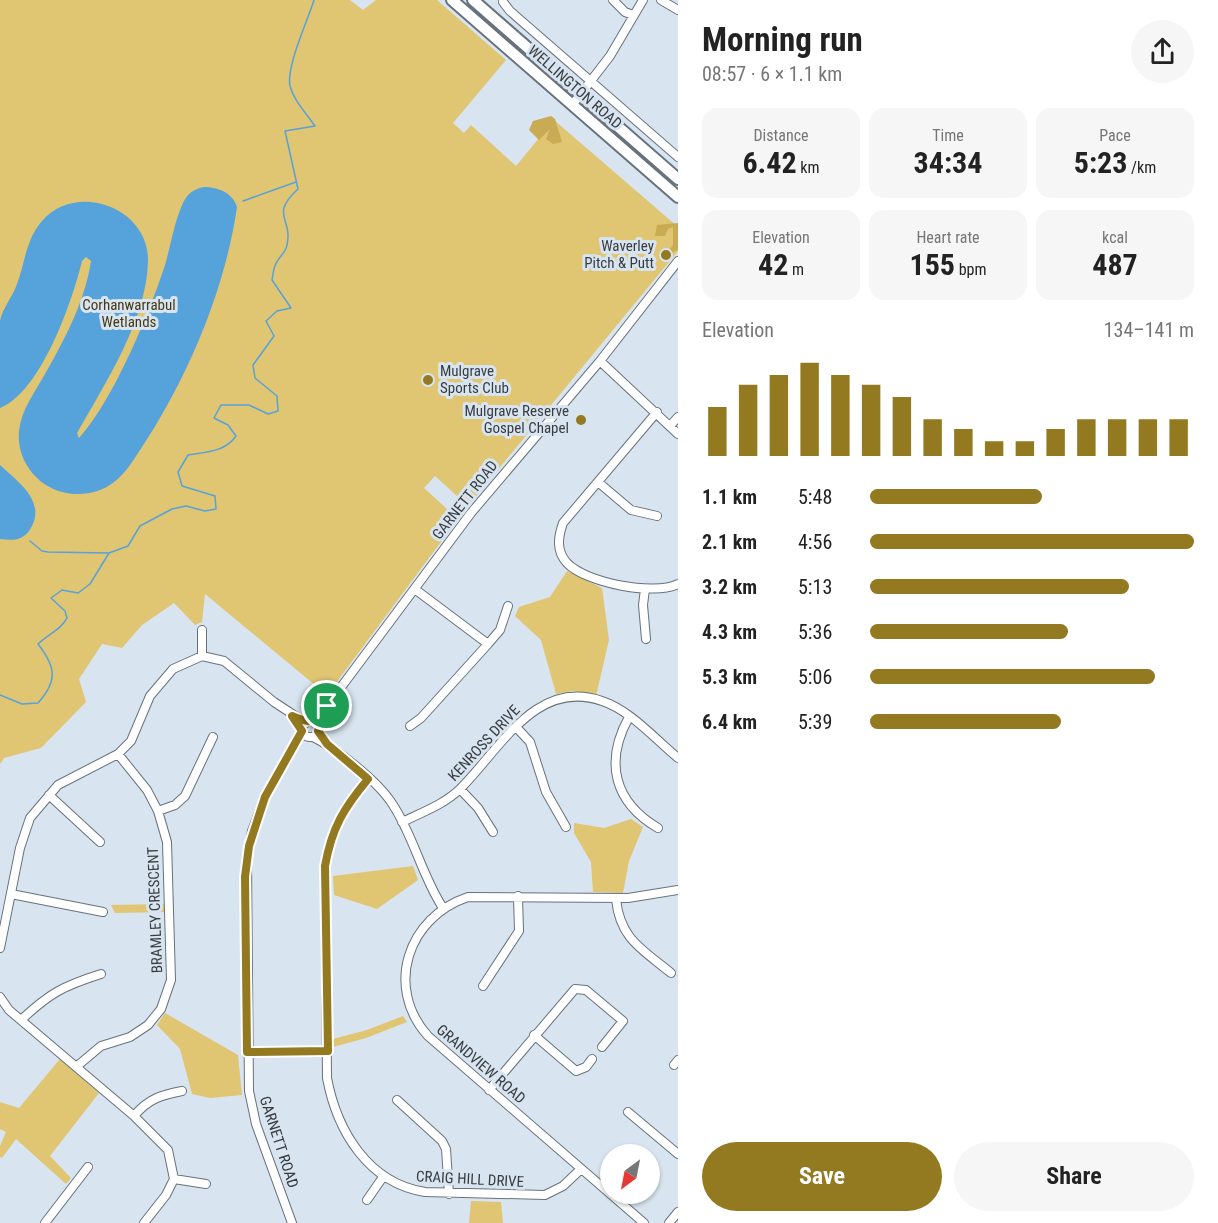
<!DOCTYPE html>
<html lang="en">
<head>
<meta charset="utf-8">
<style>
	:root { --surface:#fff; --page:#f6f6f6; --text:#222; --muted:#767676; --accent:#937920 }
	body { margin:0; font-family:"Roboto Condensed",sans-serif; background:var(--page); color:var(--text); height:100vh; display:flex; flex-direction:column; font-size:22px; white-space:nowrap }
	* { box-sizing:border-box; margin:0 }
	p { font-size:20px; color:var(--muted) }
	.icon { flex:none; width:33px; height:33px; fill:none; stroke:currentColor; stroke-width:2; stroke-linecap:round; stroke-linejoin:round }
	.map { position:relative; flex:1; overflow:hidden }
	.sheet { display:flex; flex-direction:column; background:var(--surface); width:540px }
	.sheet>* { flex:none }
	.needle { width:39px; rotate:212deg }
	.controls { position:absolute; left:600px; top:1144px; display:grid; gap:12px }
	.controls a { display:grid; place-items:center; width:60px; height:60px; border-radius:50%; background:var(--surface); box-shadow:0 2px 4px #0004; font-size:30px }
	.pin { position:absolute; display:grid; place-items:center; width:51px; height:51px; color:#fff; margin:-26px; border:3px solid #fff; border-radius:50%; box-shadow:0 2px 6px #0007 }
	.round { display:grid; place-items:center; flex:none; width:63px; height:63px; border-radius:32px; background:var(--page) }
	.overview { display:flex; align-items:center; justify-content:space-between; height:102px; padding:0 24px }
	h1 { font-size:33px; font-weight:700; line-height:45px }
	.metrics { display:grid; grid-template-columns:repeat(3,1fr); gap:9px; height:102px; padding:6px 24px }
	.metrics div { display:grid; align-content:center; border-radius:15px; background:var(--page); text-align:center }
	.metrics b { font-size:30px; font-weight:700 }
	.metrics small { font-size:16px; font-weight:400 }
	.metrics p { font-size:16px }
	.chart { height:168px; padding:12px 24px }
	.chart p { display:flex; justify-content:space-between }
	.chart svg { width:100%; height:108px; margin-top:6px; stroke:var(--accent); stroke-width:6 }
	.cta { display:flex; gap:12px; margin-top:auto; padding:12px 24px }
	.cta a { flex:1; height:69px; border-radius:36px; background:var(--accent); color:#fff; font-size:24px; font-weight:700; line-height:69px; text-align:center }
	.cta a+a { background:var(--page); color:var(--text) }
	ul { padding:0 24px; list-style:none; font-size:20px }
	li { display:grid; grid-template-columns:96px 72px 1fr; align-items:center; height:45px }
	li i { height:15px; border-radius:8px; background:var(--accent) }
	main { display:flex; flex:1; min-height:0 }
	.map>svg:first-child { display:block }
	.green { fill:#e0c572 }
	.forest { fill:#c8ab52 }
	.water { fill:#56a2db }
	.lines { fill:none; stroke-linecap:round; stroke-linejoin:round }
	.stream { stroke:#56a2db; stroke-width:1.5 }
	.minor-casing { stroke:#67727c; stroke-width:10 }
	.highway-casing { stroke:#67727c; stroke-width:14 }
	.minor { stroke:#fff; stroke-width:8 }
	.highway { stroke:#fff; stroke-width:10 }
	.route-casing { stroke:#fff; stroke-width:12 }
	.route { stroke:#937920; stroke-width:8 }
	.poi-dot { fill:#937920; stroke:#d8e4ef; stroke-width:2 }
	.labels { text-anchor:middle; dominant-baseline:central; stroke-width:6; stroke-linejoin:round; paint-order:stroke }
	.street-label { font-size:15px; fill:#373c41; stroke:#d8e4ef }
	.poi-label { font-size:15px; fill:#373c41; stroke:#d8e4ef; text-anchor:end }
	.park-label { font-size:15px; fill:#453913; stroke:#d8e4ef }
</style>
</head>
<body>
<main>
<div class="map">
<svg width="678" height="1223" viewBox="0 0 678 1223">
	<rect width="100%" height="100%" fill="#d8e4ef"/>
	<path class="green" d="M0,0h350l13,10 13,-10h61l69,60 -53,63 11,10 7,-8 45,41 38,-46 124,107v24l-210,255 -33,-30 -11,12 34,31 -131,176 -122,-101 -3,28 -7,3 -21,-22 -32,22 -20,23 -20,-4 -23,35 7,23 -45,46 -37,10 -4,6z
		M567,571l35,17 7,52 -13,56 -23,-5 -17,3 -15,-54 -26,-24 4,-9 31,-10z
		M631,819l12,8 -14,34 -6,32 -30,-1 -2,-30 -17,-29v-10l30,5z
		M413,866l5,14 -41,29 -43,-14 -1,-19z
		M164,904v8l-49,1 -4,-8z
		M165,1013l73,42 4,40 -32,3 -18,-4 -12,-45 -23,-24z
		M403,1016l4,6 -41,16 -33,9v-8l34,-9z
		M60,1059l39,34 -49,63 21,22 -5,6 -50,-45 -14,19 -2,-1v-11l6,-14 -6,-3v-27l19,6z
		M471,1201l30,1 2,21h-34z"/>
	<path class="forest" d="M551,116l4,3 7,23 -9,2 -7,-5 4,-10 -11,11 -10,-10 4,-9z
		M678,223v27l-7,3 -3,-1 5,-7v-18l-5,2 -3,7h-10l2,-11z"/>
	<path class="water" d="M204,187c14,0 29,6 33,20 -12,83 -49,170 -95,240 -8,12 -16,26 -28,35 -18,15 -48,16 -68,3 -18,-12 -29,-32 -27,-54 2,-21 16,-39 26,-57 20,-35 40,-73 46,-113l-5,-4 -4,4c-10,41 -41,131 -82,147 0,-26 0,-61 0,-87 2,-12 13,-25 17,-37 8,-21 9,-45 25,-63 35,-40 107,-13 106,40 -1,58 -43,123 -71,172l2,5c34,-37 70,-124 86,-173 6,-20 9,-43 18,-62 5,-10 11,-14 21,-16z
		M0,465c17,16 45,35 32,61 -7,14 -17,15 -32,13z"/>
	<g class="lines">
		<path class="stream" d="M243,201l53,-19
			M30,541l12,10 6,1 61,1
			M0,695l22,9 16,-1c20,-22 18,-36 0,-59 10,-10 23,-14 29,-26l-2,-7 -14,-13 11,-8 16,3 12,-9 19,-31 19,-7 12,-20 32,-17 14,-3 19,5 11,-2 -1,-13 -33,-10 -4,-14 10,-17c18,-3 37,-3 48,-19l-8,-11 -14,-7 7,-13h28l19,9 10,-3 -1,-15 -22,-18 -2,-13 21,-29 -8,-15 11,-10 14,-3 -19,-28c1,-4 1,-10 3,-14 2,-8 11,-13 12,-21 6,-28 -18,-29 11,-56l-13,-58 30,-5c-9,-13 -21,-25 -25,-40 -4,-20 18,-66 24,-86"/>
		<g class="minor-casing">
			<path id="minor" d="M613,0l12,12 8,3
				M661,0l17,10
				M503,2l7,9 168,146
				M573,104l37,-48 33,-56
				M600,361l78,73
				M657,412l-94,111c-5,14 -7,28 4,40 19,20 87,33 111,21
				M670,426l8,-9
				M598,482l33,28 26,6
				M645,589l-2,16 3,34
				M202,630v26
				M488,644l12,-14 8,-24
				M629,717c-25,45 -15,85 29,111
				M302 729a8 8 0 1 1 16 0a8 8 0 1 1-16 0Z
				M410,726l11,-8 67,-74 -72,-54
				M318,727l9,-21 144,-193 129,-152 78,-100
				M516,727l14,15 16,50 20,35
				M313,737c24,12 66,45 80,68 21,32 29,71 50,103
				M368,779c-24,30 -36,48 -43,87l2,212c10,53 41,105 98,114l120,3 18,-9 18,-17
				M460,789l18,19 15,24
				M49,795l51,47
				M158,811l17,-6 10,-9 28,-59
				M402,822c21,-10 43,-18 59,-34 39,-39 75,-110 141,-87 28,9 53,38 76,57
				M11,894l92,18
				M616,899c4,40 26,50 55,74
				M0,948l20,-100 10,-30 28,-33 60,-31 13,-13 19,-45 23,-27 29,-13 22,5 50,41 32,21
				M483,986l36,-55 -1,-35
				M0,997l9,13 125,106 34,34 6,29 -8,16 -22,28
				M21,1020c29,-27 42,-34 80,-46
				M534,1035l42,36 10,-4 6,-8
				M247,1052l81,-1
				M674,1065l4,-5
				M76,1067l25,-21 29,-9 18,-12 13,-16 10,-29 -4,-138 -9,-31 -11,-21 -29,-36
				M489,1090l86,-101 11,1 37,31 -21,26
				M397,1100l45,41 4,8 3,45
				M628,1112l50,42
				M134,1116c14,-17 27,-21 48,-25
				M174,1179l32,5
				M367,1200l16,-23
				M45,1223l43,-56
				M292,1223l-36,-99 -7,-33 -2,-231 5,-29 13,-34 37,-66
				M644,1223l-216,-187c-44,-49 -20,-119 40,-139l160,1 50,-8
				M669,1223l9,-11"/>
		</g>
		<g class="highway-casing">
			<path id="highway" d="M452,0l226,197
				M473,0l205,179"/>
		</g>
		<use href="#minor" class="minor"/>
		<use href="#highway" class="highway"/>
	</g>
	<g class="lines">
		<g class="route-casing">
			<path id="route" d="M327,706l-9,25 9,13 41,35c-24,29 -36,48 -43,87l3,185 -81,1 -2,-175 4,-31 16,-49 37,-66 -10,-15c20,9 20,5 35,-10z"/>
		</g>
		<use href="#route" class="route"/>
	</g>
	<g class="poi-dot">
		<circle cx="666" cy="255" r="6"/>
		<circle cx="428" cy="380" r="6"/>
		<circle cx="581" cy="420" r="6"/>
	</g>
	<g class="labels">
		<g class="street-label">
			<text transform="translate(575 87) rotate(41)">WELLINGTON ROAD</text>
			<text transform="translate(465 500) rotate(-52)">GARNETT ROAD</text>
			<text transform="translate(484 743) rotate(-47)">KENROSS DRIVE</text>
			<text transform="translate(155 910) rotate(-92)">BRAMLEY CRESCENT</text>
			<text transform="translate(481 1064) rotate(41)">GRANDVIEW ROAD</text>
			<text transform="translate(279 1142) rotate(72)">GARNETT ROAD</text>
			<text transform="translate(470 1179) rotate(3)">CRAIG HILL DRIVE</text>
		</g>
		<g class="poi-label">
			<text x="654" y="246">Waverley<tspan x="654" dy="17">Pitch &amp; Putt</tspan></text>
			<text x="440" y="371" text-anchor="start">Mulgrave<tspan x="440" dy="17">Sports Club</tspan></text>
			<text x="569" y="411">Mulgrave Reserve<tspan x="569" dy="17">Gospel Chapel</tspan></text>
		</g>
		<g class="park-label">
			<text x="129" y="305">Corhanwarrabul<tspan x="129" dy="17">Wetlands</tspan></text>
		</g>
	</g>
</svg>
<div class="controls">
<a><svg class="needle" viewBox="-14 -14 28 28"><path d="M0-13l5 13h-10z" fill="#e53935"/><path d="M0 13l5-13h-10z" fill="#767676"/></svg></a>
</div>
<div class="pin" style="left:327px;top:706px;background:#1e9e55"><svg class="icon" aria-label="arrive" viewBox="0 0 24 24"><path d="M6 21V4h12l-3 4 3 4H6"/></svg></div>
</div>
<section class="sheet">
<div class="overview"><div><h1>Morning run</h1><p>08:57 · 6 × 1.1 km</p></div><a class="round"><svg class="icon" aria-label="share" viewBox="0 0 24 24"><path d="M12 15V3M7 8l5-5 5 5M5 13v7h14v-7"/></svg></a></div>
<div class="metrics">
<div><p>Distance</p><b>6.42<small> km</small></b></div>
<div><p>Time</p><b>34:34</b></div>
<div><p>Pace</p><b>5:23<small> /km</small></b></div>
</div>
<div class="metrics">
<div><p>Elevation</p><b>42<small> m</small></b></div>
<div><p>Heart rate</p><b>155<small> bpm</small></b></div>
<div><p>kcal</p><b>487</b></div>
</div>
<div class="chart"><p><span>Elevation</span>134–141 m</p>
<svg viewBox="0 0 160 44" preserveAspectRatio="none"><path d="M5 44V24M15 44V15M25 44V11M35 44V6M45 44V11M55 44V15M65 44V20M75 44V29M85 44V33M95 44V38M105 44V38M115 44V33M125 44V29M135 44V29M145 44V29M155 44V29"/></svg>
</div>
<ul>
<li><b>1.1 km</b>5:48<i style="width:53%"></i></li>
<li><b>2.1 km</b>4:56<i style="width:100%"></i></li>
<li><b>3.2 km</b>5:13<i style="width:80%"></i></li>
<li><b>4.3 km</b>5:36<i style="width:61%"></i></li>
<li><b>5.3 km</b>5:06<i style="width:88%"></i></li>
<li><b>6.4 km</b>5:39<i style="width:59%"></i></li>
</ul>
<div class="cta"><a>Save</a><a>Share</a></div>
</section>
</main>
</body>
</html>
